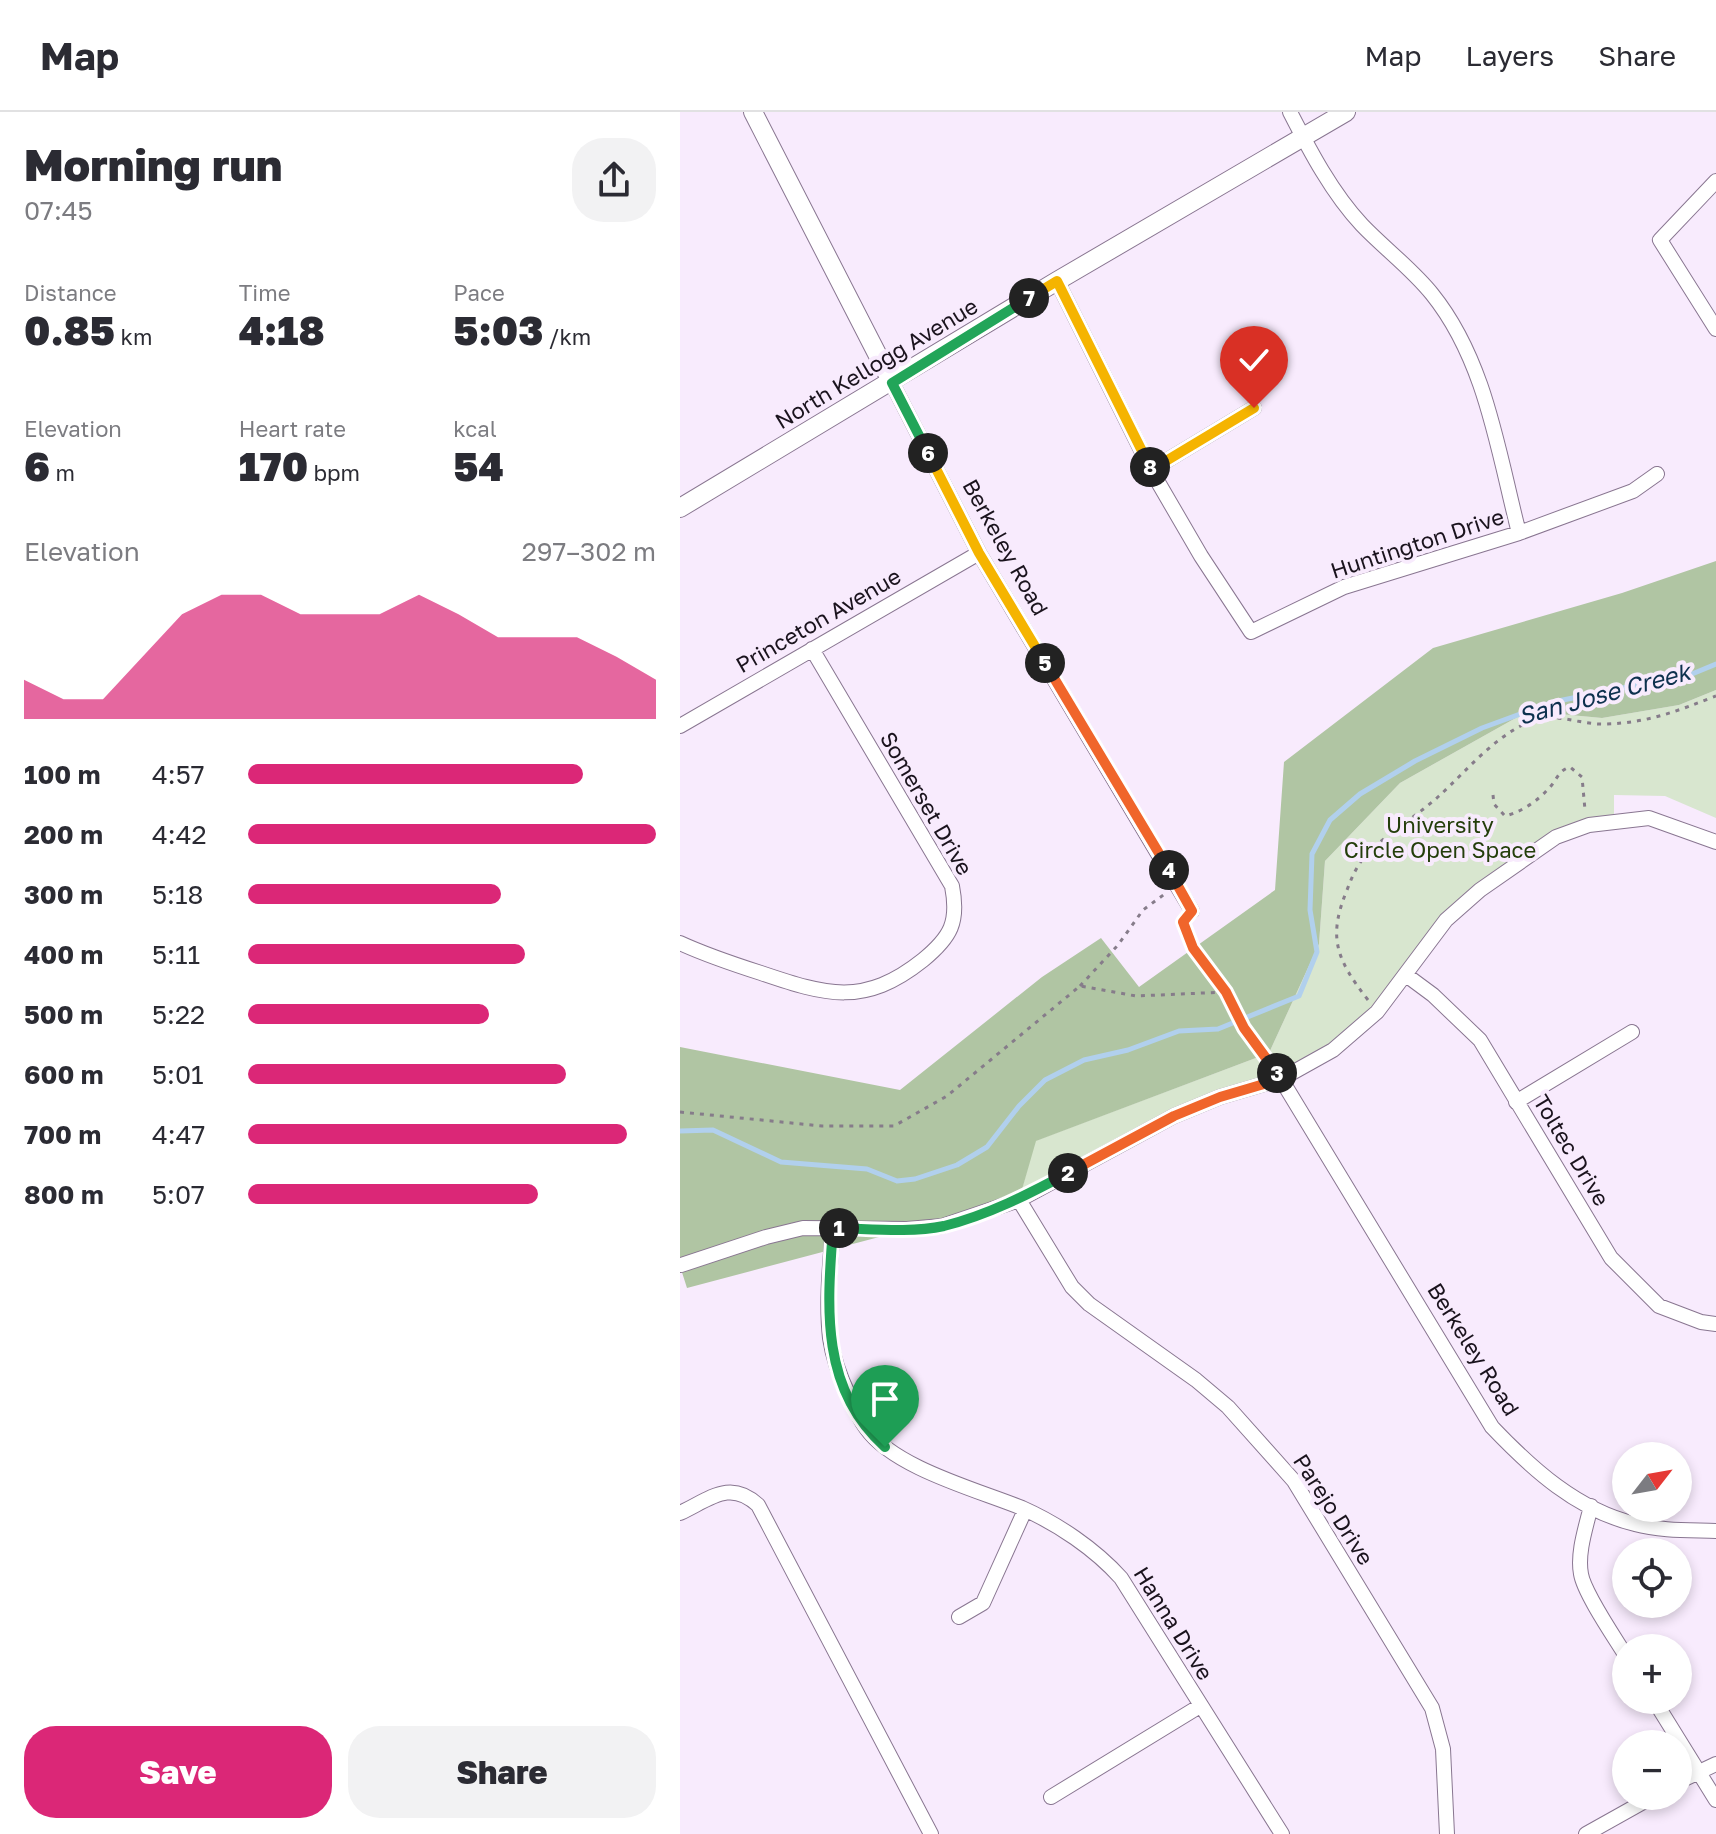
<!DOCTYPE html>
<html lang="en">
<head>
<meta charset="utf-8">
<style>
	:root { --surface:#fff; --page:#f2f2f3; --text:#2b2b33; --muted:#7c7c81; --line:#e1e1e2; --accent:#db2777 }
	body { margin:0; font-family:"Golos Text",sans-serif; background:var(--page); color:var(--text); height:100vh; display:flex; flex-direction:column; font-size:30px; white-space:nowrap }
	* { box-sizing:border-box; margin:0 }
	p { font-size:26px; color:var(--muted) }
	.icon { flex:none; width:44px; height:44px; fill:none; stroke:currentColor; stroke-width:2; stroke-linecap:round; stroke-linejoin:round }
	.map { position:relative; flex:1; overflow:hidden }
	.details { display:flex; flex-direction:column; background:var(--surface); width:680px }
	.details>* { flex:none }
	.needle { width:52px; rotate:59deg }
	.buttons { position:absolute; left:932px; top:1330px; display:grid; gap:16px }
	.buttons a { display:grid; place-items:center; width:80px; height:80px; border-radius:50%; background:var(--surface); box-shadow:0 4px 12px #0003; font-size:40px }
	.pin { position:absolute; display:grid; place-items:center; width:68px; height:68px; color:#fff; margin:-82px -34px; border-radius:50% 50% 50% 0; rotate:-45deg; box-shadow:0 0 8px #0007 }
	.pin .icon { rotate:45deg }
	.km { position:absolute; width:40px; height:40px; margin:-20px; border-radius:50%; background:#222; color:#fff; font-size:22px; line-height:40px; text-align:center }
	.round { display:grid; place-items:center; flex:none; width:84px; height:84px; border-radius:32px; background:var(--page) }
	.head { display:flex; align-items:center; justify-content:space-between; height:136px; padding:0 24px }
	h1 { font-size:44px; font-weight:800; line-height:60px }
	.stats { display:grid; grid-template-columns:repeat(3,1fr); gap:12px; height:136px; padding:8px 24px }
	.stats div { display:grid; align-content:center }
	.stats b { font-size:40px; font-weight:800 }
	.stats small { font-size:22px; font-weight:400 }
	.stats p { font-size:22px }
	.chart { height:224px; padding:16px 24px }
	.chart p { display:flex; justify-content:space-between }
	.chart svg { width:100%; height:144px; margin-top:8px; fill:var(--accent); opacity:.7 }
	.primary-button { display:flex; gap:16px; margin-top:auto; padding:16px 24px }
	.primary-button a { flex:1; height:92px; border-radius:32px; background:var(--accent); color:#fff; font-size:32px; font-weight:800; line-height:92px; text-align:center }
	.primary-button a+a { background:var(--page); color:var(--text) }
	ul { padding:0 24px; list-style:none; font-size:26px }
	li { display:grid; grid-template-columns:128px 96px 1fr; align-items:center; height:60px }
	li i { height:20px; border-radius:10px; background:var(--accent) }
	header { display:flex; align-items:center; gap:48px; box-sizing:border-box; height:112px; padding:0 40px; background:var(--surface); border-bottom:2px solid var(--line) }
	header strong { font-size:38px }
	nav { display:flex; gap:44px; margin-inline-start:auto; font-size:28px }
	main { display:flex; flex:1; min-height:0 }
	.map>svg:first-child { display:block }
	.green { fill:#d8e6cf }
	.forest { fill:#b0c5a3 }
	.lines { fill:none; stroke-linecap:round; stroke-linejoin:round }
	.stream { stroke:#b1d0ed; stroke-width:5 }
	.minor-casing { stroke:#897691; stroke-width:16 }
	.tertiary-casing { stroke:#897691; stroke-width:20 }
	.path { stroke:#867c8a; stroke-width:3; stroke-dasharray:4 6; stroke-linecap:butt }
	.minor { stroke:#fff; stroke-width:14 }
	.tertiary { stroke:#fff; stroke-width:18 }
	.split-1-casing { stroke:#fff; stroke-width:16 }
	.split-2-casing { stroke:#fff; stroke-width:16 }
	.split-3-casing { stroke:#fff; stroke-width:16 }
	.split-4-casing { stroke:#fff; stroke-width:16 }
	.split-5-casing { stroke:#fff; stroke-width:16 }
	.split-6-casing { stroke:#fff; stroke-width:16 }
	.split-7-casing { stroke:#fff; stroke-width:16 }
	.split-8-casing { stroke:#fff; stroke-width:16 }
	.split-9-casing { stroke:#fff; stroke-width:16 }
	.split-1 { stroke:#22a559; stroke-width:10 }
	.split-2 { stroke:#22a559; stroke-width:10 }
	.split-3 { stroke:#f0652b; stroke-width:10 }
	.split-4 { stroke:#f0652b; stroke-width:10 }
	.split-5 { stroke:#f0652b; stroke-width:10 }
	.split-6 { stroke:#f5b400; stroke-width:10 }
	.split-7 { stroke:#22a559; stroke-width:10 }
	.split-8 { stroke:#f5b400; stroke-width:10 }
	.split-9 { stroke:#f5b400; stroke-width:10 }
	.labels { text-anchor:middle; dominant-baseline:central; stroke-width:8; stroke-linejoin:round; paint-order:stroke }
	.street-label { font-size:22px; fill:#1a131d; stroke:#f8ebfd }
	.park-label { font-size:22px; fill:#243e0b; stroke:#f8ebfd }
	.water-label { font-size:24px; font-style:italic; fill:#0d314e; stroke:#f8ebfd }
</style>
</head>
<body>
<header>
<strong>Map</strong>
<nav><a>Map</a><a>Layers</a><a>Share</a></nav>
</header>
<main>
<section class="details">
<div class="head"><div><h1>Morning run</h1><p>07:45</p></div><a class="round"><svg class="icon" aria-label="share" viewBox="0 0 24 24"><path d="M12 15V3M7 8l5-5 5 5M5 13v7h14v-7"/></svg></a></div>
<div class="stats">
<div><p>Distance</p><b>0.85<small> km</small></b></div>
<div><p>Time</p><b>4:18</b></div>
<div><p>Pace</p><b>5:03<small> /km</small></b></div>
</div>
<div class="stats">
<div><p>Elevation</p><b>6<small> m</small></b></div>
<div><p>Heart rate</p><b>170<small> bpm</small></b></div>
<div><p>kcal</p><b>54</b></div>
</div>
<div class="chart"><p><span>Elevation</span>297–302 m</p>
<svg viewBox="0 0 160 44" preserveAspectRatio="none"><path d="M0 44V32L10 38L20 38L30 25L40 12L50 6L60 6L70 12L80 12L90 12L100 6L110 12L120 19L130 19L140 19L150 25L160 32V44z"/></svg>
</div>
<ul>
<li><b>100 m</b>4:57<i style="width:82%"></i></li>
<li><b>200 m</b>4:42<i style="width:100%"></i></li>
<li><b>300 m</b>5:18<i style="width:62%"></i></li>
<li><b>400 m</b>5:11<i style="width:68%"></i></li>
<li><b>500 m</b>5:22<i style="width:59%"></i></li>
<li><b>600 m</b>5:01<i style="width:78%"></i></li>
<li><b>700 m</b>4:47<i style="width:93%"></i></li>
<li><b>800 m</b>5:07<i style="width:71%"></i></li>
</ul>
<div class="primary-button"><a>Save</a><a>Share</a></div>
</section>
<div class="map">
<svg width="1036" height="1722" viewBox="0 0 1036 1722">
	<rect width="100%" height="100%" fill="#f8ebfd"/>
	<path class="green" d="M1036,578v128l-51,-22 -51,-1v26l-25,5 -109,64 -74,85 -73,75 -113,47 -201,103 16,-59 234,-88 50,-109 6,-83 75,-78 128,-72 74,7 77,-13z"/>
	<path class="forest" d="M1036,449v129l-37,15 -77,13 -74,-7 -128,72 -75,78 -6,83 -50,109 -233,88 -17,59 -332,88 -7,-22v-219l220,43 142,-113 59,-39 38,49 136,-97 9,-128 149,-114 189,-55z"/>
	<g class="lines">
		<path class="stream" d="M0,1019l33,-1 68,32 86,7 30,12 18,-2 42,-14 30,-18 32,-41 26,-26 39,-20 44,-10 51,-19 39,-2 81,-33 18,-44 -7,-42 2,-56 18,-34 30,-26 55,-33 67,-33 71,-26 139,-28 24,-10"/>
		<g class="minor-casing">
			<path id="minor" d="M610,0c20,39 42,81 72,113 23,24 50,44 70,69 54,67 66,158 87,239
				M1036,69l-56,59 56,89
				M377,169l94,189 50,86 50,76 93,-45 175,-54 114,-42 24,-17
				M212,271l87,170 213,358
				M471,358l103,-62
				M0,614l299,-173
				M0,831c26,12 53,21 81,30 65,22 103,34 162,-13 28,-23 36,-38 29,-74l-140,-237
				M726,863l27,20 47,45 131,218 48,48 42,16 15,2
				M601,967l211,348c40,42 85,83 143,97 26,7 55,6 81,7
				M836,990l116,-70
				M339,1088l53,87 17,17 107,76 32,27 66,74 138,227 11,41 4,85
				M153,1116c-3,37 -7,74 -3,110 3,21 10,39 19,58 5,11 10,22 17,32 28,40 112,62 156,80 36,16 73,41 99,70l161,256
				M1,1153l85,-28 37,-9 104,1 35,-3 77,-26 155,-84 46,-19 61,-18 52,-29 44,-38 69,-92 34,-30 76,-53 33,-12 60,-7 67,24
				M911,1394c-5,21 -14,47 -10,68 3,19 34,64 45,82
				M0,1401c30,-14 50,-34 78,-8l173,329
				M279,1505l24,-14 42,-93
				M974,1588l62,100
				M998,1670l38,-18
				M371,1685l149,-91
				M906,1722l68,-38"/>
		</g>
		<g class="tertiary-casing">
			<path id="tertiary" d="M73,0l139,271
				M0,396l377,-227 289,-169"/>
		</g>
		<path class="path" d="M813,683l1,9 11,12c14,-3 33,-15 43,-27 9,-8 9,-18 22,-22l12,10 3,33
			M503,811l10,25 33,44 18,36 27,38
			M400,874l38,-41 25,-35 23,-17
			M688,888c-31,-40 -41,-62 -21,-110 6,-16 12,-29 25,-41 21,-19 46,-34 67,-53 28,-25 66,-73 106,-78 19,-2 40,7 60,6 43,-1 72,-13 111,-28
			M0,1000l142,14h72l53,-30 133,-110 56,10 90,-4"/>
		<use href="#minor" class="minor"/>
		<use href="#tertiary" class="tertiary"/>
	</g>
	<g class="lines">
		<g class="split-1-casing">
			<path id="split-1" d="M159,1116h-6c-6,79 -13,161 52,219"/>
		</g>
		<g class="split-2-casing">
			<path id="split-2" d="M159,1116c34,1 72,5 105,-2 44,-11 85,-32 124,-53"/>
		</g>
		<g class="split-3-casing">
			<path id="split-3" d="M388,1061l106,-57 46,-19 61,-18 -4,-6"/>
		</g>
		<g class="split-4-casing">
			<path id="split-4" d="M489,758l23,41 -9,11 10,26 33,44 18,36 33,45"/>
		</g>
		<g class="split-5-casing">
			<path id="split-5" d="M365,551l124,207"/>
		</g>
		<g class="split-6-casing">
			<path id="split-6" d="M248,341l51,100 66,110"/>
		</g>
		<g class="split-7-casing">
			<path id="split-7" d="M248,341l-36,-70 137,-85"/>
		</g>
		<g class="split-8-casing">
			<path id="split-8" d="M349,186l28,-17 93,186"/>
		</g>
		<g class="split-9-casing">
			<path id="split-9" d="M470,355l1,3 103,-62"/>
		</g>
		<use href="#split-1" class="split-1"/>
		<use href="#split-2" class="split-2"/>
		<use href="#split-3" class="split-3"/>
		<use href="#split-4" class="split-4"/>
		<use href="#split-5" class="split-5"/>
		<use href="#split-6" class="split-6"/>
		<use href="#split-7" class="split-7"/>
		<use href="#split-8" class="split-8"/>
		<use href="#split-9" class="split-9"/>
	</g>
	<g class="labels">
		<g class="street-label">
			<text transform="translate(196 251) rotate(-31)">North Kellogg Avenue</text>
			<text transform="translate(737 431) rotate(-18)">Huntington Drive</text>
			<text transform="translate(326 435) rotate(61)">Berkeley Road</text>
			<text transform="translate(138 508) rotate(-30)">Princeton Avenue</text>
			<text transform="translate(247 691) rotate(60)">Somerset Drive</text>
			<text transform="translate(892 1038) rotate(59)">Toltec Drive</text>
			<text transform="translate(794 1237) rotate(58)">Berkeley Road</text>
			<text transform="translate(654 1397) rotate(57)">Parejo Drive</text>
			<text transform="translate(494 1511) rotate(58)">Hanna Drive</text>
		</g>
		<g class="park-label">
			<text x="760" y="712">University<tspan x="760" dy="25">Circle Open Space</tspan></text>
		</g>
		<g class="water-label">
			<text transform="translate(924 581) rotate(-15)">San Jose Creek</text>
		</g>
	</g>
</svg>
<div class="buttons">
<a><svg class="needle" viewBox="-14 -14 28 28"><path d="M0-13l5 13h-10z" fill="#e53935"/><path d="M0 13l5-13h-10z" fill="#7c7c81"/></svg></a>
<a><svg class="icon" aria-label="locate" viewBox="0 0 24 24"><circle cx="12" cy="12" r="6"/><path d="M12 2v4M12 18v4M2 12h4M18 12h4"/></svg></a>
<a>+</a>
<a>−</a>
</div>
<div class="pin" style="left:205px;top:1335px;background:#1e9e55"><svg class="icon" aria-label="arrive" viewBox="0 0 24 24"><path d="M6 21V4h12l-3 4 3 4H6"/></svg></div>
<div class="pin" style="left:574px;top:296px;background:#d93025"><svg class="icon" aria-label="check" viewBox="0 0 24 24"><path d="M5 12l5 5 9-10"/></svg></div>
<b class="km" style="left:159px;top:1116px">1</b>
<b class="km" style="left:388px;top:1061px">2</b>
<b class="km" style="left:597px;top:961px">3</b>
<b class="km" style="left:489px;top:758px">4</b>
<b class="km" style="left:365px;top:551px">5</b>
<b class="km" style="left:248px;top:341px">6</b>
<b class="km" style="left:349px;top:186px">7</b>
<b class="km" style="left:470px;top:355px">8</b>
</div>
</main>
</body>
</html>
